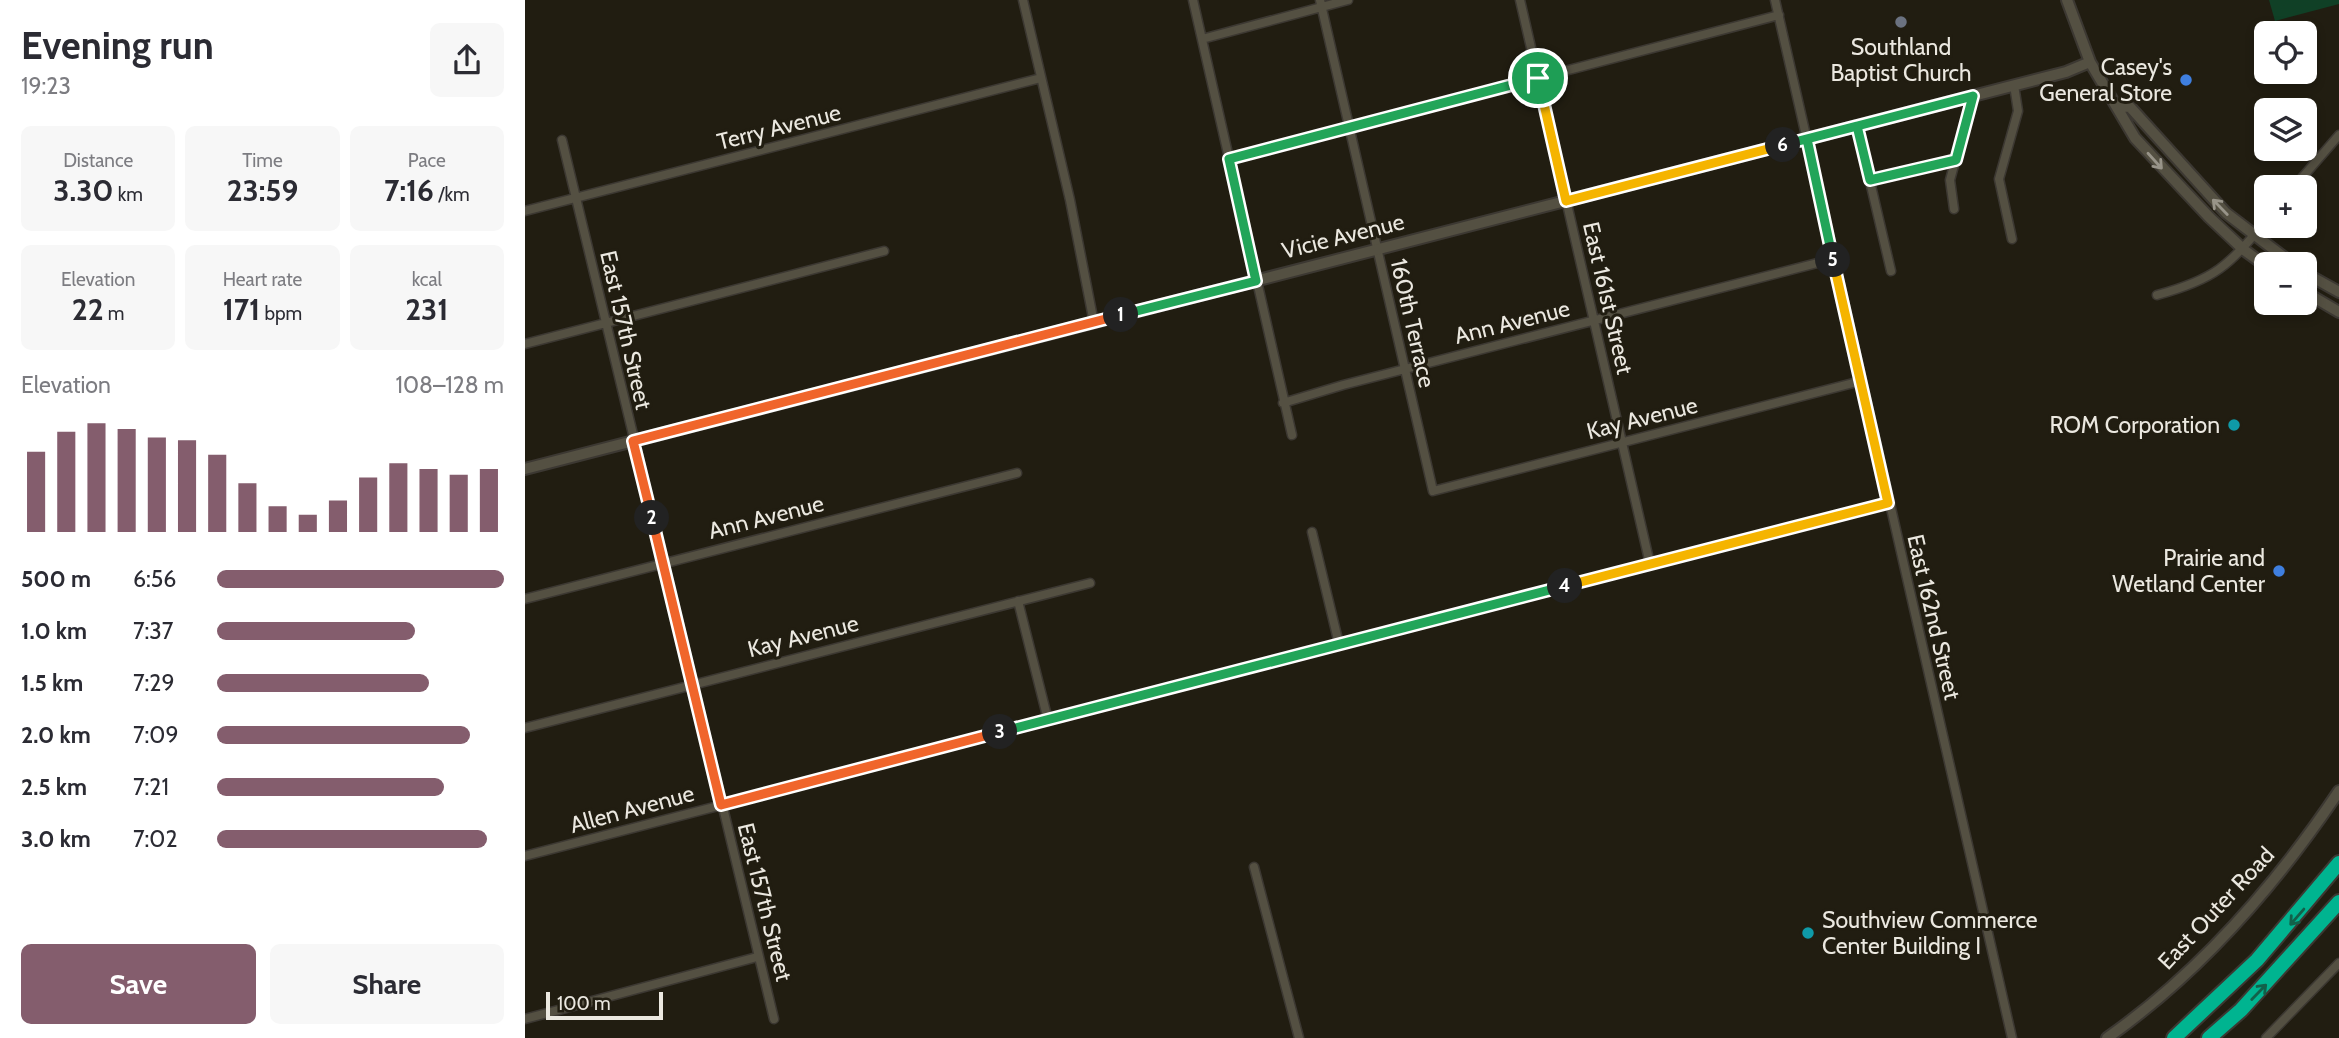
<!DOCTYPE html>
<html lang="en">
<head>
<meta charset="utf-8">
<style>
	:root { --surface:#fff; --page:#f7f7f7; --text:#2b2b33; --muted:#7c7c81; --accent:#845d6d }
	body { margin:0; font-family:Cabin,sans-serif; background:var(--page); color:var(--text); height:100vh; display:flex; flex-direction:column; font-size:26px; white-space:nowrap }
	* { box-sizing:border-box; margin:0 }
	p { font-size:23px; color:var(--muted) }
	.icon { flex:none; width:38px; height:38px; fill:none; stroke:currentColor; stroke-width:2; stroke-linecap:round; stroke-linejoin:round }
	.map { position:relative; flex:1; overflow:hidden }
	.sheet { display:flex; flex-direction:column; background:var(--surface); width:525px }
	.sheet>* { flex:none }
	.controls { position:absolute; left:1729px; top:21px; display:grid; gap:14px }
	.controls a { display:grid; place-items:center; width:63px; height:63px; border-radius:10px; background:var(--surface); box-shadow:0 4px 10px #0003; font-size:35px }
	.scale { position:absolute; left:21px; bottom:18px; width:117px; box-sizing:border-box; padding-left:7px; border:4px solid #ebe8e0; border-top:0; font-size:19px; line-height:24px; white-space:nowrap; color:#ebe8e0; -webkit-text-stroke:5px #211d11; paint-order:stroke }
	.pin { position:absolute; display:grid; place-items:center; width:60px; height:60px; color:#fff; margin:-30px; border:4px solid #fff; border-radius:50%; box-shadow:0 2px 7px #0007 }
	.km { position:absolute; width:35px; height:35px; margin:-18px; border-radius:50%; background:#222; color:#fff; font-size:19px; line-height:35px; text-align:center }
	.round { display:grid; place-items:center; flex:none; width:74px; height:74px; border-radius:10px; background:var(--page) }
	.overview { display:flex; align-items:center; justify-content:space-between; height:119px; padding:0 21px }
	h1 { font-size:38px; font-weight:700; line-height:52px }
	.metrics { display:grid; grid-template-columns:repeat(3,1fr); gap:10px; height:119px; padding:7px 21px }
	.metrics div { display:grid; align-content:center; border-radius:10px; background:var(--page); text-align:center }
	.metrics b { font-size:30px; font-weight:700 }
	.metrics small { font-size:19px; font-weight:400 }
	.metrics p { font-size:19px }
	.chart { height:196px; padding:14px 21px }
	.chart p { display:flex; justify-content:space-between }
	.chart svg { width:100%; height:126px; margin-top:7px; stroke:var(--accent); stroke-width:6 }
	.cta { display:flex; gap:14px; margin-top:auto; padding:14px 21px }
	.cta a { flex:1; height:80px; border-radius:10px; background:var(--accent); color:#fff; font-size:28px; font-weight:700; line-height:80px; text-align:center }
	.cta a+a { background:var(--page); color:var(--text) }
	ul { padding:0 21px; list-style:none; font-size:23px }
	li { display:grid; grid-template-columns:112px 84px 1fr; align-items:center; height:52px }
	li i { height:18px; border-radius:9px; background:var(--accent) }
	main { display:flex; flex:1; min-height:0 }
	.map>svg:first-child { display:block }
	.green { fill:#104026 }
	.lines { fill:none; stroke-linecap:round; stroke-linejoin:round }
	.minor-casing { stroke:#3c3832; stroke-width:11 }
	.tertiary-casing { stroke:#3c3832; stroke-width:14 }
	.motorway-casing { stroke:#3c3832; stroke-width:18 }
	.minor { stroke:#545042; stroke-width:8 }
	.tertiary { stroke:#545042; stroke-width:10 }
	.motorway { stroke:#00b490; stroke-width:14 }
	.oneway { stroke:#989489 }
	.oneway2 { stroke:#12614a }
	.split-1-casing { stroke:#fff; stroke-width:14 }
	.split-2-casing { stroke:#fff; stroke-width:14 }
	.split-3-casing { stroke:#fff; stroke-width:14 }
	.split-4-casing { stroke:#fff; stroke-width:14 }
	.split-5-casing { stroke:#fff; stroke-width:14 }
	.split-6-casing { stroke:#fff; stroke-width:14 }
	.split-7-casing { stroke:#fff; stroke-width:14 }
	.split-1 { stroke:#22a559; stroke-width:9 }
	.split-2 { stroke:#f0652b; stroke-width:9 }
	.split-3 { stroke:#f0652b; stroke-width:9 }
	.split-4 { stroke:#22a559; stroke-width:9 }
	.split-5 { stroke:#f5b400; stroke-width:9 }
	.split-6 { stroke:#22a559; stroke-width:9 }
	.split-7 { stroke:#f5b400; stroke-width:9 }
	.worship-dot { fill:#6b7280; stroke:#211d11; stroke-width:2.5 }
	.shop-dot { fill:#3f7fe0; stroke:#211d11; stroke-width:2.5 }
	.culture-dot { fill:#0f9aa8; stroke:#211d11; stroke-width:2.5 }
	.labels { text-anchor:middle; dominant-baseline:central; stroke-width:6; stroke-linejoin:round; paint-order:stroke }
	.poi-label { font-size:23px; fill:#ebe8e0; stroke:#211d11; text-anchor:end }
	.street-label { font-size:23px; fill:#ebe8e0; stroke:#211d11 }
</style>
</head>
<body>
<main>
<section class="sheet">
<div class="overview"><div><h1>Evening run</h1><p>19:23</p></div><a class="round"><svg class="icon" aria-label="share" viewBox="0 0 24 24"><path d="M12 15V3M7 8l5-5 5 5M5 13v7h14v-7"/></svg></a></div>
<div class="metrics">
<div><p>Distance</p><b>3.30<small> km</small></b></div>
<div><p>Time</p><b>23:59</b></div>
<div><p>Pace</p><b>7:16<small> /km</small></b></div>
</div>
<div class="metrics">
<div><p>Elevation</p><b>22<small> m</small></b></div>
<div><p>Heart rate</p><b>171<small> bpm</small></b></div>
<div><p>kcal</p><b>231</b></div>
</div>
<div class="chart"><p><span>Elevation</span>108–128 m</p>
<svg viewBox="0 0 160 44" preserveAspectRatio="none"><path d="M5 44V16M15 44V9M25 44V6M35 44V8M45 44V11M55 44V12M65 44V17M75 44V27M85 44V35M95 44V38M105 44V33M115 44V25M125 44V20M135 44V22M145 44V24M155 44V22"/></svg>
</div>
<ul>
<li><b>500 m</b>6:56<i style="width:100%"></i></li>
<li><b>1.0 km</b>7:37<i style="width:69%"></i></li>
<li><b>1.5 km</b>7:29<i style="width:74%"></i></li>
<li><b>2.0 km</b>7:09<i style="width:88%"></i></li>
<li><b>2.5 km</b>7:21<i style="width:79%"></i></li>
<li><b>3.0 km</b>7:02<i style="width:94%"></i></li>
</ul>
<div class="cta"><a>Save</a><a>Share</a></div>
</section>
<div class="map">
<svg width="1814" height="1038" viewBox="0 0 1814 1038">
	<rect width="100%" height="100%" fill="#211d11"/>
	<path class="green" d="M1744,0h70v4l-64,17z"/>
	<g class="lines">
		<g class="minor-casing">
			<path id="minor" d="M498,0l47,200 24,123
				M668,0l99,435
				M795,0l113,491 428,-110
				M995,0l130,564
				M1250,0l237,1038
				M677,39l146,-39
				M1332,126l34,145
				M37,140l212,879
				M703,159l551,-144
				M1345,180l86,-20
				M1769,187l45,-52
				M1429,209l-4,-29 23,-84
				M0,211l516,-133
				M1487,239l-13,-60 19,-68 -4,-26
				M1632,295c59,-16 71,-29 109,-74
				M0,344l359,-93
				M758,403l60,-18 490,-126
				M787,532l27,112
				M0,599l492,-126
				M493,601l30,119
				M0,728l565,-145
				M0,856l1363,-353
				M729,867l45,171
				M0,1019l232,-62
				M1741,1038l73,-75"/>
		</g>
		<g class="tertiary-casing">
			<path id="tertiary" d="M1542,0l23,62 45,76 74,79 35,33 22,16
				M1593,106l12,1 96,106 67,51
				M1780,273l34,19
				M1780,292l34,20
				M0,469l1541,-397 24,-10
				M1582,1038c92,-65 169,-153 232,-247"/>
		</g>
		<g class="motorway-casing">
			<path id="motorway" d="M1649,1038l83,-78 82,-97
				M1684,1038l32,-28 98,-108"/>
		</g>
		<use href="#minor" class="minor"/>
		<use href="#tertiary" class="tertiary"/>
		<use href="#motorway" class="motorway"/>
	</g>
	<defs><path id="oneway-shaft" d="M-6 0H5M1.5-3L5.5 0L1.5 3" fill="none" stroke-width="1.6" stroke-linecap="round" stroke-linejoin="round" transform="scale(1.75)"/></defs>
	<g class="oneway">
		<use href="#oneway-shaft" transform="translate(1630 161) rotate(48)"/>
		<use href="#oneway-shaft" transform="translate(1695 207) rotate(-134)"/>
	</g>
	<g class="oneway2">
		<use href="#oneway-shaft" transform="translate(1772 917) rotate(131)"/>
		<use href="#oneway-shaft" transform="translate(1734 992) rotate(-46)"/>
	</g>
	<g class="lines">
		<g class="split-1-casing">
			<path id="split-1" d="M596,315l135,-34 -27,-122 309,-81"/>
		</g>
		<g class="split-2-casing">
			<path id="split-2" d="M127,518l-19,-77 488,-126"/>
		</g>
		<g class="split-3-casing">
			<path id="split-3" d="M127,518l69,287 279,-73"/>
		</g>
		<g class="split-4-casing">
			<path id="split-4" d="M475,732l565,-146"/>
		</g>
		<g class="split-5-casing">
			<path id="split-5" d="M1040,586l323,-83 -55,-243"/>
		</g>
		<g class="split-6-casing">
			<path id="split-6" d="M1258,145l74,-19 13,54 86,-20 17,-64 -166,43 26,121"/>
		</g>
		<g class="split-7-casing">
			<path id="split-7" d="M1013,78l28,123 217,-56"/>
		</g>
		<use href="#split-1" class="split-1"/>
		<use href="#split-2" class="split-2"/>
		<use href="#split-3" class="split-3"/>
		<use href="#split-4" class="split-4"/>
		<use href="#split-5" class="split-5"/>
		<use href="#split-6" class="split-6"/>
		<use href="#split-7" class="split-7"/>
	</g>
	<circle class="worship-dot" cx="1376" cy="22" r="7"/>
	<g class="shop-dot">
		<circle cx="1661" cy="80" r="7"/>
		<circle cx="1754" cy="571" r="7"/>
	</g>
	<g class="culture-dot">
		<circle cx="1709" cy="425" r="7"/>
		<circle cx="1283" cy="933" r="7"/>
	</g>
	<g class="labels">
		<g class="poi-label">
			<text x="1376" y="47" text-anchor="middle">Southland<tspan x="1376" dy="26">Baptist Church</tspan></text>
			<text x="1647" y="67">Casey's<tspan x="1647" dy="26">General Store</tspan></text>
			<text x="1695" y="425">ROM Corporation</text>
			<text x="1740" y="558">Prairie and<tspan x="1740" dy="26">Wetland Center</tspan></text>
			<text x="1297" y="920" text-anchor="start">Southview Commerce<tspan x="1297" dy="26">Center Building I</tspan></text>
		</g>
		<g class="street-label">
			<text transform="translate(254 127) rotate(-14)">Terry Avenue</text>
			<text transform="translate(818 236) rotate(-14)">Vicie Avenue</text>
			<text transform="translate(1083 298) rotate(77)">East 161st Street</text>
			<text transform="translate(987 322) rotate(-14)">Ann Avenue</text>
			<text transform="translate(888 323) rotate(77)">160th Terrace</text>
			<text transform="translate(101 330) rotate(77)">East 157th Street</text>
			<text transform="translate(1117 418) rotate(-14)">Kay Avenue</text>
			<text transform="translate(241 517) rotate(-14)">Ann Avenue</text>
			<text transform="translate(1409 617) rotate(77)">East 162nd Street</text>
			<text transform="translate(278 636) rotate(-14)">Kay Avenue</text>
			<text transform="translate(107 809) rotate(-15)">Allen Avenue</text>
			<text transform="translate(240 902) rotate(76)">East 157th Street</text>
			<text transform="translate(1691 908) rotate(-47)">East Outer Road</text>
		</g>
	</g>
</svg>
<div class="controls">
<a><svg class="icon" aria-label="locate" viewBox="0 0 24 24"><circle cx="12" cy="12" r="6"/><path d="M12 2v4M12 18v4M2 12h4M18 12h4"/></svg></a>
<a><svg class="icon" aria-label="layers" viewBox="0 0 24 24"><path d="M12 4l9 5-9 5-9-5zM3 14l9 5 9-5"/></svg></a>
<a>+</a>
<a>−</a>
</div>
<div class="scale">100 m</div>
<div class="pin" style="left:1013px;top:78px;background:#1e9e55"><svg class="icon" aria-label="arrive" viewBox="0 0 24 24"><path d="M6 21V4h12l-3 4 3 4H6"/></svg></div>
<b class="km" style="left:596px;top:315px">1</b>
<b class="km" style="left:127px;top:518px">2</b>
<b class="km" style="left:475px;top:732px">3</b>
<b class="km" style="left:1040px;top:586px">4</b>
<b class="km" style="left:1308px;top:260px">5</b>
<b class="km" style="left:1258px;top:145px">6</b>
</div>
</main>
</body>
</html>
